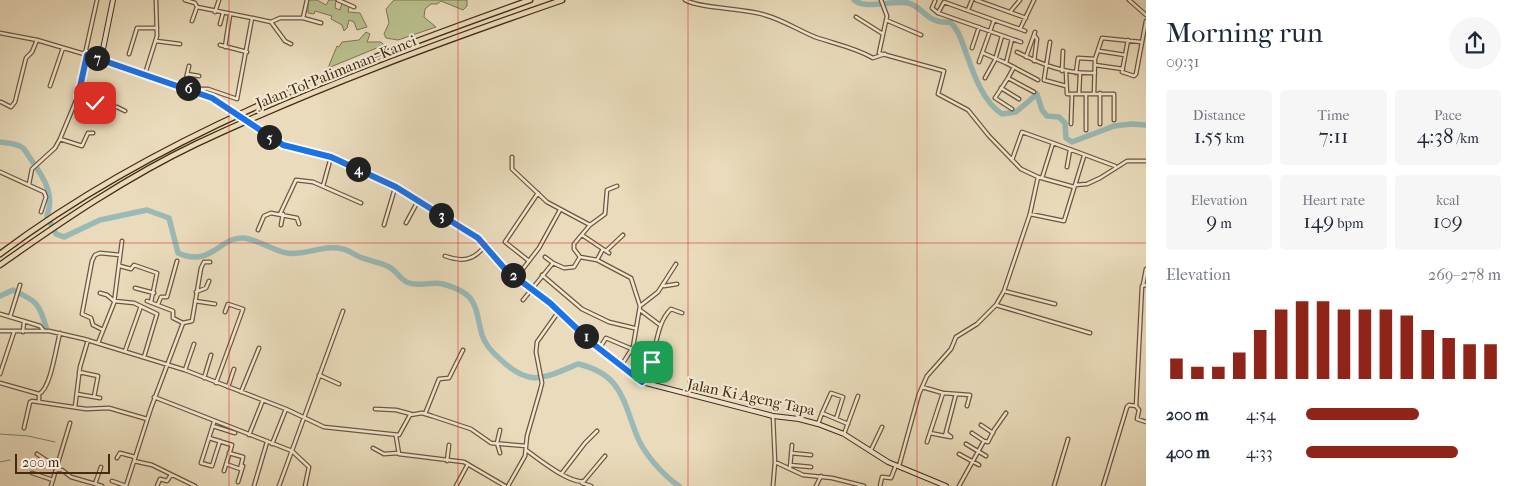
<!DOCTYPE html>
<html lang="en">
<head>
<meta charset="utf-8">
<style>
	:root { --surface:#fff; --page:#f6f6f7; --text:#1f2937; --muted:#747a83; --accent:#8f2418 }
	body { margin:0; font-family:"IM FELL French Canon",serif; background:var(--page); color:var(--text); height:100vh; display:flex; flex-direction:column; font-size:19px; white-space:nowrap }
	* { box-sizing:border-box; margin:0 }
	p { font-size:16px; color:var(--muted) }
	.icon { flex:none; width:28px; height:28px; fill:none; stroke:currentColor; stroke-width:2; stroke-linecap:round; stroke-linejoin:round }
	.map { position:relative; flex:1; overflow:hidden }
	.side { display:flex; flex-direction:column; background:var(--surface); width:375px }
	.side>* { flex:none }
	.scale { position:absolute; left:15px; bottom:12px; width:95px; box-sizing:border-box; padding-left:5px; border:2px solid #462911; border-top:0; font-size:14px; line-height:18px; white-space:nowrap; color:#462911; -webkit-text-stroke:4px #f1e8d3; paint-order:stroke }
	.pin { position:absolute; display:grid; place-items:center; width:42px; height:42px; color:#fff; margin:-21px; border-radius:10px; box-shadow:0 2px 8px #0006 }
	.km { position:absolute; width:25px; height:25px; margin:-12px; border-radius:50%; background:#222; color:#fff; font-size:14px; line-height:25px; text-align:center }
	.round { display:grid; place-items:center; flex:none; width:52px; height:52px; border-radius:26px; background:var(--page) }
	.head { display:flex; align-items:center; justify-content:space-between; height:85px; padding:0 20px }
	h1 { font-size:28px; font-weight:600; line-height:38px }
	.stats { display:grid; grid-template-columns:repeat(3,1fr); gap:8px; height:85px; padding:5px 20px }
	.stats div { display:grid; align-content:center; border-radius:5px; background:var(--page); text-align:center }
	.stats b { font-size:21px; font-weight:600 }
	.stats small { font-size:14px; font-weight:400 }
	.stats p { font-size:14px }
	.chart { height:140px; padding:10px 20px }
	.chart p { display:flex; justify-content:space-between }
	.chart svg { width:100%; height:90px; margin-top:5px; stroke:var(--accent); stroke-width:6 }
	ul { padding:0 20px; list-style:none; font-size:16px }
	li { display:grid; grid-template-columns:80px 60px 1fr; align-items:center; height:38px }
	li i { height:12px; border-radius:6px; background:var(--accent) }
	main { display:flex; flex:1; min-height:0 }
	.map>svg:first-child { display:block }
	.green { fill:#b9bf8e; stroke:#807450 }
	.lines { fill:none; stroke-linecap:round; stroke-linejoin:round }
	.stream { stroke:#788074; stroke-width:1 }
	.river { stroke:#99bab6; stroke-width:5.5 }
	.street-casing { stroke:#6f563c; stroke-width:5 }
	.secondary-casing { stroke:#462911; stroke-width:6 }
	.highway-casing { stroke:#462911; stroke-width:7 }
	.street { stroke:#f1e8d3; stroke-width:2.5 }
	.secondary { stroke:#f1e8d3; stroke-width:4 }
	.highway { stroke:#e9dbbb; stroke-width:4.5 }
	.secondary-bridge-casing { stroke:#462911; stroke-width:6; stroke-linecap:butt }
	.secondary-bridge { stroke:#f1e8d3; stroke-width:4 }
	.route-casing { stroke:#fff; stroke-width:10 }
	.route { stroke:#1a73e8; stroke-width:6 }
	.grid { fill:none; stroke:#d62828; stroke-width:1; stroke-opacity:0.55 }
	.labels { text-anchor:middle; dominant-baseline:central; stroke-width:4.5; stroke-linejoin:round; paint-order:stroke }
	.street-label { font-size:15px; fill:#462911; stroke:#f1e8d3 }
</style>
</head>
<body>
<main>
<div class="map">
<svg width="1146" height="486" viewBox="0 0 1146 486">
	<rect width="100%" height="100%" fill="#e9dbbb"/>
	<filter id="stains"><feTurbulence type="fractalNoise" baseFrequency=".004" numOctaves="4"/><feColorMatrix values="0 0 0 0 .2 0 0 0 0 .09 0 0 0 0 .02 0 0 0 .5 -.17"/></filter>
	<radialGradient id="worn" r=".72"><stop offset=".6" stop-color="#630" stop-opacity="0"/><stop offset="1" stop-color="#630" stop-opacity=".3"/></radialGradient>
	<path class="green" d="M308,0h9l9,5 3,-5h7l-1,8 5,2 2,-7 7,3 -1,6 12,1 7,14 -10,3 -3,-8 -5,-2 -2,8 -3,3 -2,-6 -11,-6 1,-3 -17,-5 -1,3 -6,-1z
		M394,0h73v6l-4,4 -22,-9 -4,3h-6l-6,5 -1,8 12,10 -38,13 -12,-2 -2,-4 5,-11 -3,-14z
		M366,32l4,2 -3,8h14l3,3 -56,23 9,-22 2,1 3,-5 17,-2z"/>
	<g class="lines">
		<path class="stream" d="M0,434l28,2 27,6
			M0,462l10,-2"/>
		<path class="river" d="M854,0c11,10 38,0 54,3 16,4 18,21 42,19 9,8 11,18 15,28 8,22 17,51 37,64l14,-2 21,-18 5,16 5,6 12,1 6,6 1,15 6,4 42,-16 17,-2 15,1
			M0,142c8,1 17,1 23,6 3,3 6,9 9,13 12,17 23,34 15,55l9,18 8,3 36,-17 47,-10 22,8 9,35c34,15 42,-17 66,-15 15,2 28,12 43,15 19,3 36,-9 56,-4 6,1 11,6 17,8 9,4 20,5 29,10 8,4 11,13 20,16 12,4 23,-2 34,1 35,10 31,20 39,51 3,9 11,18 18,24 30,29 44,19 78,5 44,10 45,37 59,72 7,18 27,40 42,50
			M0,296l13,-6c23,11 26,12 33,37"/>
		<g class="street-casing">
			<path id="street" d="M185,0l10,3 2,4 55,11 -15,81 -29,-10h-17
				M338,0l16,7
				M685,0c17,9 58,8 80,15 18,5 33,15 50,22 20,7 39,10 58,21l12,-4
				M881,0l6,16 -8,37 65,18 -6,23 30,16 21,26 32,33 17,8 36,10
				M976,0l50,18
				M1129,0l17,15
				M935,1l-3,7 6,5
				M968,10l4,-10
				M215,12l4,-12
				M1010,12l10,-12
				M856,17l27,17
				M253,18l18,4 9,-4h23l4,-18
				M303,18l18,5
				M886,20l35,15
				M994,20l-50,-18 -6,11 74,26 -6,24 32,17
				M192,21l5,-14
				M271,22l14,19 6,3
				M220,24l3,-11
				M1020,29l5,2
				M0,33l37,7 64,19
				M1034,35l3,4 -3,22
				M1012,39l9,3
				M1128,40l-6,32 12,4 2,-2 10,-53
				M156,41l24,3
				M1050,42l-6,38 22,6
				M220,45l27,7
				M225,47l5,-32
				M972,48l7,-21
				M1099,51l26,4
				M1017,52c26,13 48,22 78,21
				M983,53l23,10
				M85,54l12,-54
				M129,54l8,-26h20
				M1026,57l9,-25
				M979,62l15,-42 26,9 14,-29
				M1095,65l28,4
				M1014,67l-6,11 26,14
				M1062,71l1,-20
				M1066,72l1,22h47v26
				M1076,73l2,-15 17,1
				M145,74l12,-38 -1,-36
				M187,74l12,2
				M985,78l10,-18 7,-24
				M1008,78l-13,20 17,11
				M50,86l13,-38
				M184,87l5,-21
				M1001,88l18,11
				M1079,94l1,-20
				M1094,94l1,-35 7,-21 39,4
				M78,96l27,11h12l8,4
				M1,102l10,5 4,-5 11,-44 6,-6 5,-12
				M1071,124l1,-30
				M1100,124v-31
				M1086,130v-36
				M60,139l22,7 6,-13h5
				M1053,143l62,23
				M512,157v12l35,33 43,23
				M1012,160l10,-28 31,11 -11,35
				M1067,167l3,-17
				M0,172l44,20 2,5 -5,15
				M29,184l3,-15 23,-21 5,-9 20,-48 7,-36
				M1075,185l12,-1 13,-6 27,-17h19
				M323,186l8,-29
				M280,214l16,-34 17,2 48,21
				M1030,214l34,7 20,-65
				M406,223l12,-22
				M281,225l2,-11
				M384,225l11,-37
				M258,230l6,-14 7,-3 26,5 2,6
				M582,235l27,18
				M606,251l17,-16
				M445,256c17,6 28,5 40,-10
				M545,257l8,6
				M580,257l17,3 34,18 9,28
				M597,260l6,-11
				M529,261l10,-13 21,-38
				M120,266l11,3 3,-4 23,8 -6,29
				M542,275l40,34 27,13 25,6
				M516,278l13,-17 -24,-19 33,-49
				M1143,285l3,-16
				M664,286l13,-2
				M135,288l19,5
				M1004,291l51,13
				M196,292l10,-4 3,-7
				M100,293l7,2 7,6 20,2 23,11 -13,43
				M523,300l30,-37 11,5 10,-1 6,-10 -6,-8v-5l16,-19 15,-11 2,-24 10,-4
				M195,301l20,3
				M158,304l3,-7h6l10,-36
				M996,305l94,28
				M640,310l20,15
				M0,314l40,12 4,5
				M10,317l10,-32
				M183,323l9,-2 9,-53 3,-6h6
				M103,330l-10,-5 -2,-7 -9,-4 10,-53 3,-6 5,-2 20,2
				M0,331h49l35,8 101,31 101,39 38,18 75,8 11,-20 12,-2 10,3 39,13 20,14 35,3
				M23,332l1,-11
				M98,343l16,-40 8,-62
				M599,349l7,-11 26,11
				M125,351l16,-45
				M621,366l12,-19 7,-41 18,-14 18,-28
				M185,370l9,-26
				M79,372l19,4 -4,21
				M0,374l14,-42
				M319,375l20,9
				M204,378l7,-23
				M642,382c16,-23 11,-56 29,-73l11,4
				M0,383l39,11v8
				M216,383l27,-74 -15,-5 -3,8
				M228,387l6,-18
				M922,387l21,6 27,2 -3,11
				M241,392l18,-44
				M39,394c12,-6 17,-47 21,-61
				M77,394l23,4
				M154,397l138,54 17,16 -4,19
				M1136,406l3,4 -2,9 9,3
				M75,407l5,-40 8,-27
				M375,409l21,1 15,4
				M822,413l9,-20 12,4 -7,22
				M425,414l14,-35 10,-1 14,-28
				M773,416l2,46 28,13 29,3 32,8
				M214,422l-13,41 11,3 8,-25
				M818,424l4,-11 26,11
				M981,425l12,8
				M213,426l22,7
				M24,428l6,-26 2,-1 54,8 23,-1 38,11
				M500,430l-3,13 3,10
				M930,433l15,3 11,-42
				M972,433l12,8
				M844,434l14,-38
				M249,435l14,-35
				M396,436l3,18 65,8 41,24
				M945,436l6,1 -5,-4
				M209,438l23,7 -8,26
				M927,442l16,-49
				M272,444l14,-35
				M966,444l20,12
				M373,448l11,6 14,-1
				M526,450c12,9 45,35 58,31l21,-25
				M871,450l11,-23
				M229,453l14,4 -3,12
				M791,453l20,2
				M37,454l9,6 12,4
				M959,454l20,11
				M117,458l3,-5 15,4
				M134,461l18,4 43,21
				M447,461l2,-16
				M226,464l14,5
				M790,465l21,2
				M899,466l20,-72 8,-18 24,-27 5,-12 21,-13 19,-19 8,-14 26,-77 8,-37
				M790,468l2,-23
				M56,470h6l9,7 31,9
				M32,473l21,7
				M562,473l23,-30 12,-12
				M112,481l14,5
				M238,482l5,-16 -2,-1
				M582,483l9,3
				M95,484l6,-17
				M51,486l19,-63
				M126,486l25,-78 32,-85 -10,-5v-7l-26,-10
				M157,486l3,-7 7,2 4,-6
				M254,486l13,-44
				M279,486l64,-175
				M456,486l12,-22
				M508,486l17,-30 2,-20 13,-45 2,-8 -6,-31 1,-10 22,-31
				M773,486l2,-24
				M816,486l5,-10
				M880,486l2,-9 9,1 5,-13
				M959,486l25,-45 4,1 6,-12 12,-17
				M1054,486l14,-47
				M1103,486l24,-79 2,-2 7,1 6,-120 4,-1"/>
		</g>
		<g class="secondary-casing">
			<path id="secondary" d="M113,0l-12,59 90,30 35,17
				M260,130l23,15 48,12 55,24 41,26 33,18 18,12 27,32 45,34 42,40 50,39 131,34 26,3 19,5 26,10 44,28 58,24"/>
		</g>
		<g class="highway-casing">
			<path id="highway" d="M0,254c158,-119 346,-188 530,-254
				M0,265c62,-44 127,-88 196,-121 119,-56 242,-101 366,-144"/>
		</g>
		<use href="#street" class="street"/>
		<use href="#secondary" class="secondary"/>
		<use href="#highway" class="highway"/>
		<g class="secondary-bridge-casing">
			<path id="secondary-bridge" d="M226,106l34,24"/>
		</g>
		<use href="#secondary-bridge" class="secondary-bridge"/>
	</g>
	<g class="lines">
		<g class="route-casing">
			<path id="route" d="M95,103l-17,-7 9,-41 125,43 71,47 48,12 65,30 82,51 27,31 45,34 42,40 50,39 10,-20"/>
		</g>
		<use href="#route" class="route"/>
	</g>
	<path class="grid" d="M229,0v486M458,0v486M688,0v486M917,0v486M0,243h1146"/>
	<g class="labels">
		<g class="street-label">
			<text transform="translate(336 72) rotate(-22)">Jalan Tol Palimanan–Kanci</text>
			<text transform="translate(751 397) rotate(12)">Jalan Ki Ageng Tapa</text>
		</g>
	</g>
	<rect width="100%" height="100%" filter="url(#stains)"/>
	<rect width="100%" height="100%" fill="url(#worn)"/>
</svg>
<div class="scale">200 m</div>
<div class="pin" style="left:652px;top:362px;background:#1e9e55"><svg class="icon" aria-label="arrive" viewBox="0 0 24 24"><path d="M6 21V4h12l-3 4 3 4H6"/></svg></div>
<div class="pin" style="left:95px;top:103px;background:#d93025"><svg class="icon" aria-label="check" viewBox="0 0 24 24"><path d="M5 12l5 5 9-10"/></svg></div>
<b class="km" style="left:586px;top:336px">1</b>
<b class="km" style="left:513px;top:275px">2</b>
<b class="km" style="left:441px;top:215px">3</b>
<b class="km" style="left:358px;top:169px">4</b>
<b class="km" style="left:269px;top:137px">5</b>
<b class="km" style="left:188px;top:88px">6</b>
<b class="km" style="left:97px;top:58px">7</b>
</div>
<section class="side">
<div class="head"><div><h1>Morning run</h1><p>09:31</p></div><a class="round"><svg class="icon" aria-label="share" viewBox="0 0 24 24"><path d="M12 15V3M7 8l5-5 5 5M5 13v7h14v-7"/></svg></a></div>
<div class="stats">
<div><p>Distance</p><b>1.55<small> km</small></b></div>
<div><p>Time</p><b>7:11</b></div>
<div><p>Pace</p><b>4:38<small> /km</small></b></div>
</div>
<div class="stats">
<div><p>Elevation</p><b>9<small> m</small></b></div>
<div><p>Heart rate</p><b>149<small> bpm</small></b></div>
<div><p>kcal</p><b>109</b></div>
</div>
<div class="chart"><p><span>Elevation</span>269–278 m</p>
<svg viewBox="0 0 160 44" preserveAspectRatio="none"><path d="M5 44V34M15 44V38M25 44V38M35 44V31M45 44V20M55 44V10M65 44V6M75 44V6M85 44V10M95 44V10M105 44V10M115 44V13M125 44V20M135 44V24M145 44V27M155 44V27"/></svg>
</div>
<ul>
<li><b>200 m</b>4:54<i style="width:58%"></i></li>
<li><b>400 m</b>4:33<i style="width:78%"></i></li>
</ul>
</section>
</main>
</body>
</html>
